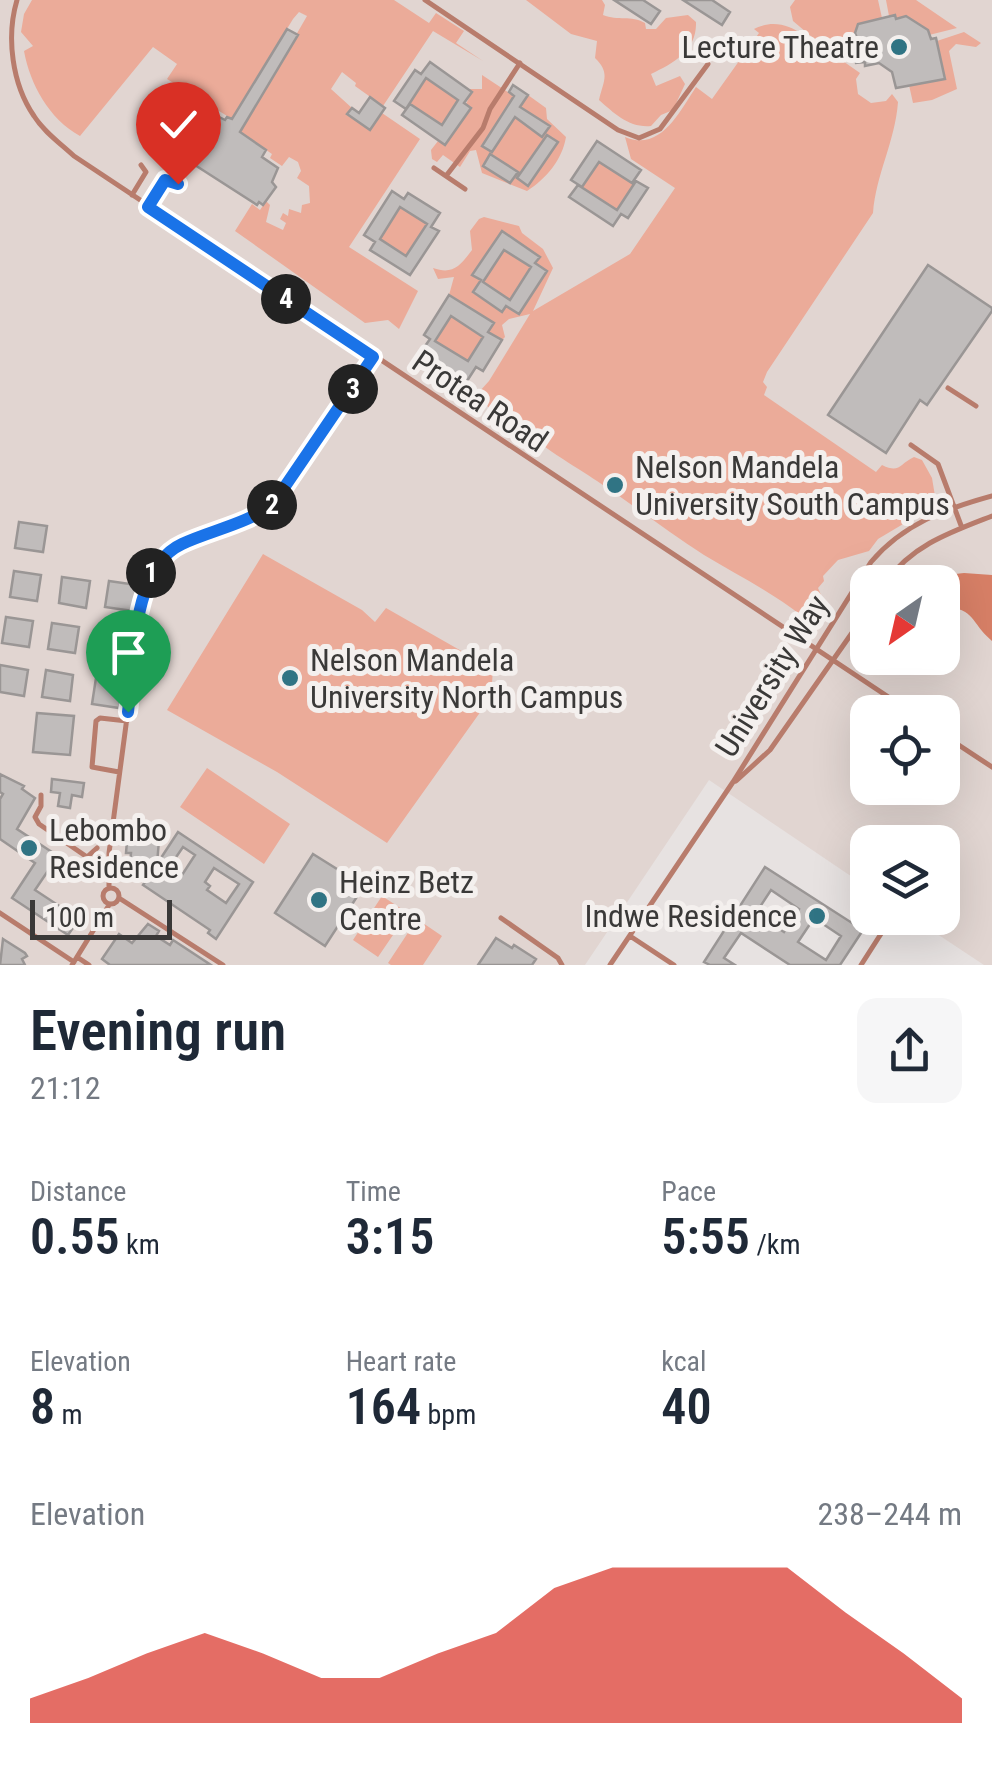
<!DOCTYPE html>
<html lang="en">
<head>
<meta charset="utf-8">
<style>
	:root { --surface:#fff; --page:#f6f6f7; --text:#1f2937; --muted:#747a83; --accent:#d93025 }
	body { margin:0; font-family:"Roboto Condensed",sans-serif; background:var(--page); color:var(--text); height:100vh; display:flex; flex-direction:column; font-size:38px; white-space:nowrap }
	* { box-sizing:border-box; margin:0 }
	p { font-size:32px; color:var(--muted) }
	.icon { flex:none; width:55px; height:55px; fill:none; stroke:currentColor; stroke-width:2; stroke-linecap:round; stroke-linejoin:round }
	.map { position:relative; height:965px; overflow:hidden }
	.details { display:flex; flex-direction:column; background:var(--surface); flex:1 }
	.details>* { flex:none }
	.needle { width:65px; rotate:214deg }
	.fabs { position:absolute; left:850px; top:565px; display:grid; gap:20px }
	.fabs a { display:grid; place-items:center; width:110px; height:110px; border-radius:20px; background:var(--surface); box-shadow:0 10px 40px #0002; font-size:50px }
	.scale { position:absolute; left:30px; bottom:25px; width:142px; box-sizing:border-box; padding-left:10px; border:5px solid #3a3938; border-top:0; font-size:28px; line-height:35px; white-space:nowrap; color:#3a3938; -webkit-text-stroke:8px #f4f0ee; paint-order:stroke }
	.pin { position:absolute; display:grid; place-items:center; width:85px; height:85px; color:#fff; margin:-102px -42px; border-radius:50% 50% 50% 0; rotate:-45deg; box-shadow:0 0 10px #0007 }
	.pin .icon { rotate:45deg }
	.km { position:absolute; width:50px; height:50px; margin:-25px; border-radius:50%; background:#222; color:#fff; font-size:28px; line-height:50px; text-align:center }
	.round { display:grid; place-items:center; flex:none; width:105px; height:105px; border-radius:20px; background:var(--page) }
	.overview { display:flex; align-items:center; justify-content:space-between; height:170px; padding:0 30px }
	h1 { font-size:55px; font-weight:600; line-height:75px }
	.figures { display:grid; grid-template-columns:repeat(3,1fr); gap:15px; height:170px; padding:10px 30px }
	.figures div { display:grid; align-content:center }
	.figures b { font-size:50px; font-weight:600 }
	.figures small { font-size:28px; font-weight:400 }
	.figures p { font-size:28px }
	.chart { height:280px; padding:20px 30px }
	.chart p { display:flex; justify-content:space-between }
	.chart svg { width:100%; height:180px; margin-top:10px; fill:var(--accent); opacity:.7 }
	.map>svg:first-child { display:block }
	.built { fill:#e1d5d1; fill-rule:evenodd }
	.green { fill:#ebab99; fill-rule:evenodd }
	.water { fill:#d77f66 }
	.building { fill:#c0bcbb; stroke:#9a9695; stroke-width:2.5; fill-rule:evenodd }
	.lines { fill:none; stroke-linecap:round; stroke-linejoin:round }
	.service { stroke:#b87c6c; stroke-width:5 }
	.route-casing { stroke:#fff; stroke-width:20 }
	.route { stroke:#1a73e8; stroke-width:12 }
	.poi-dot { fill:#307484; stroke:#f4f0ee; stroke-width:4 }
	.labels { text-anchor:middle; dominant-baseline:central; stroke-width:10; stroke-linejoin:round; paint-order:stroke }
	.poi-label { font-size:32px; fill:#3a3938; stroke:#f4f0ee; text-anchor:start }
	.street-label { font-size:32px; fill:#3a3938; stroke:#f4f0ee }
</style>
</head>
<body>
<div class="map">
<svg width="992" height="965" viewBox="0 0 992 965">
	<rect width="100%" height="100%" fill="#e7e2e1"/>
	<path class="built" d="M0,0h992v965h-8l-71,-47h29v-76h-74l-1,45 -158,-107 -124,185h-585zM868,582h74v76h-74zM868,712h74v76h-74z"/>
	<path class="green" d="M32,0h362l35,23 7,-10 28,18 -8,12 27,18 -50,-30 -50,75 -28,-20 1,-3 -14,-11 -11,17 21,19 -4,7 21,15 13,-17 38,26 -71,108 69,44 -19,38 -11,-9 -23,3 -130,-92 17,-27 8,6 6,-9 4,4 -4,17 17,8 3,-7 -6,-4 3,-6 5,3 1,-7 12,4 1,-8 8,-2 -1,-17 -12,-8 4,-7 -3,-9 -9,-5 -7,9 -12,-8 2,-4 -32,-22 67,-116 -8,-4 -6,7 -61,100 -65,-40 10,-15 -24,-17 -73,89c-31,-17 -50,-52 -56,-85l9,-5 -12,-14 3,-18z
		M526,0h76l3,5 -2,10c15,6 28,0 42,8l1,6h10l10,-11 22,-3 8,7c1,28 -22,41 -45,52l5,12 24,-10 5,8 -12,26 -12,5 -10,11c-22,2 -36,-12 -52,-26 4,-18 12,-27 -4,-42l2,-17 -26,-7z
		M795,0h83l4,18 -24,6 -3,8 7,20 -22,7 20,14 -4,6 2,15 13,9 15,-2 6,-7 6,8c-3,40 -22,72 -25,111l-106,159 -4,10 4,5 -3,8 112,77 6,-7c18,9 17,-1 32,-8l8,3 10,18 3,18 -15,18 -42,25 -9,12 -31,9 -15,16 1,5 -6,7 6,14 -4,8 -18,6c-30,-24 -65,-41 -98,-61 -37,-24 -71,-50 -107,-74 -19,-13 -63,-38 -74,-54 -19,-4 -37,-17 -44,-35l10,-11 41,-67 -21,5 -7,6 3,12 -3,3 -14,-8 5,-9 -44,-28 5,-18 -16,2 -5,-11c20,7 27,-2 39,-18l-2,-19 9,-12 5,-2 35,9 3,7 21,16 10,19 -20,43 97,-57 45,-66 -44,-29 -6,-22c35,15 54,-24 71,-50l16,12 47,-66 -5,-4c31,-16 53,10 78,25l-39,-33 -3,-14zM502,231l37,25 -4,7 12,8 -29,43 -12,-8 -5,5 -28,-18 8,-13 -8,-6z
		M886,0h30l41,28 -28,7 -1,-5 -22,-14 -10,3 -2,-4 -5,1z
		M964,32l17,11 -5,4 -20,-3 -7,7 8,38 -25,11 -19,3 -4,-18 35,-6 -7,-38z
		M482,75l41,27 5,-7 18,13 1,11 19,18c-4,23 -19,41 -39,54l-45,-18 -6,-23 -6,1 -10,16 -17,-12 -6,7 -5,-3 -1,-9 7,-9 7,4 27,-53 -3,-3h13z
		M426,78l32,22 -16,25 -33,-21z
		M599,162l35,23 -17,25 -35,-22z
		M400,207l27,17 -21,32 -26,-17z
		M504,250l27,17 -20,33 -28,-18z
		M451,316l32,21 -15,24 -33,-20z
		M263,554l99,56 13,12 11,-14 107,61 -2,28 -104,146 -110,-71 -110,-62z
		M207,768l83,56 -26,40 -84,-57z
		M382,896l26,17 -30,44 -25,-17z
		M417,919l25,17 -19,29h-32l-3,-2z"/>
	<path class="water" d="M964,573l28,2v66c-23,-20 -15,-31 -49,-35l-1,-24h-17l13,-6z"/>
	<path class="building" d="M614,0h29l17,11 -9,13z
		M683,0h29l18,12 -8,13z
		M895,15l1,4 10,-3 22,14 3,9 5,-1 9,41 -49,9 -4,-16 -13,-9 -14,3v-4l-9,1 -2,-9 8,-2 -7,-19 3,-9z
		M287,29l11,6 -58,97 26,18 -4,7 16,11 -6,14 4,5 -13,18 -4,-3 -2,3 -98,-63 17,-26 -6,-4 10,-15 45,23 2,-3 5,2z
		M430,62l42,30 -8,11 7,5 -26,37 -43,-30 8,-11 32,21 16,-25 -32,-22 -20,31 -12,-8 21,-31 6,4z
		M513,85l15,10 -8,12 30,19 -8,11 -27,-20 -23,35 -10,-6 32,-50 -5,-4z
		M370,97l15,11 -15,22 -23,-16 5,-6 7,5z
		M547,135l11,7 -30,44 -11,-8z
		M597,141l44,29 -9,13 -33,-21 -17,25 -11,-7z
		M490,154l28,18 -8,11 -27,-17z
		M636,181l12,7 -20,30 -7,-4 -8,12 -44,-29 9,-12 39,25z
		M392,191l12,8 4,-6 32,20 -9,14 8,4 -29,44 -40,-25 5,-8 -11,-7zM400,207l27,17 -21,32 -26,-17z
		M502,231l38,26 -5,6 12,8 -28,43 -13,-8 -4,6 -29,-20 8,-12 -9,-5zM504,250l27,17 -21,33 -27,-18z
		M928,265l64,43v3l-65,94 -7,-5 -34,53 -58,-38z
		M449,295l45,28 -6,9 14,8 -19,31 -7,-4 -9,14 -46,-29 9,-13 -6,-4zM451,316l32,21 -15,24 -33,-20z
		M19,522l28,4 -4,26 -28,-4z
		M14,571l27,4 -4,26 -27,-4z
		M62,577l28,4 -4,27 -27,-5z
		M109,581l28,4 -4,26 -28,-4z
		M6,617l27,4 -4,26 -27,-4z
		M52,623l27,4 -4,26 -27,-4z
		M99,629l28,4 -4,26 -27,-4z
		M0,665l28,5 -4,26 -24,-4z
		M46,670l27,5 -3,26 -28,-4z
		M96,678l27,4 -4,26 -27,-4z
		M37,713l37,3 -4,39 -37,-3z
		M0,774l24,12 -2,3 13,9 -18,31 41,27 -23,34 44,29 -11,16 -56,-37 23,-35 -35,-24v-40l3,-5 -3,-2z
		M52,779l32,4 -2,14 -10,-2 -2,13 -12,-2 2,-13 -9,-1z
		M178,832l75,50 -37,57 -8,-6 2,-3 -67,-45 6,-9 -20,-2 2,-21h-5l1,-12 21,2 1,-4 10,1 -2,24zM183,847l12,8 -13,20 -12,-9zM214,868l25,16 -13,19 -19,-13 3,-4 -5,-4z
		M313,854l51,32 -39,60 -50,-33z
		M765,867l98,63 -23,35h-50l-49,-32 -17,25 11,7h-25l-6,-3zM771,890l28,19 -15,23 -28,-19zM814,918l27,18 -15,24 -28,-18z
		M148,924l11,7 -3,5 14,9 3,-5 38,25h-101l-8,-6 17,-25 13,9z
		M496,938l16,10 2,-3 22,14 -4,6h-54z
		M3,939l22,14 2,3 -5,3 3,6h-25z"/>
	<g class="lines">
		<path class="service" d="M17,0c-11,37 -5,84 17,116 10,16 26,27 40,40l837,556
			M425,0l193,130 21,8 21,-9 48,-65
			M434,168l31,21
			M446,176l37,-48 7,-19 30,-46
			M132,195l14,-23 -5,-7
			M148,207l17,-26 13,3
			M948,388l28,18
			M911,445l27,19 24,64
			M886,582c26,-37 65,-50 106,-66
			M942,734l50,33
			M119,772l-27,-5 4,-46 4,-3 27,3
			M736,781l34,-31 98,-140
			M41,795v11l-6,11 4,7 48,33 10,-9
			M103 896a8 8 0 1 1 16 0a8 8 0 1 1-16 0Z
			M109,888v-35l34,-256c17,-76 102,-56 144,-109l86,-131
			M119,898l104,67
			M0,913l74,49
			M501,918l57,40 4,7
			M630,936l44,29
			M77,957l12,8
			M72,965l37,-60
			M610,965l123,-183 138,-220c32,-38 74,-53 121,-66
			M861,965l25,-39"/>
	</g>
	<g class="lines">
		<g class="route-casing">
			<path id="route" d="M128,712c6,-49 3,-145 54,-168 30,-14 65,-20 91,-40l100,-147 -225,-150 17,-27 13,4"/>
		</g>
		<use href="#route" class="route"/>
	</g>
	<g class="poi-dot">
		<circle cx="899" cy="47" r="10"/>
		<circle cx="615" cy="485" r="10"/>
		<circle cx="290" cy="678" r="10"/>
		<circle cx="29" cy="848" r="10"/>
		<circle cx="319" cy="900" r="10"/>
		<circle cx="817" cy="916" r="10"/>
	</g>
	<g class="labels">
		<g class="poi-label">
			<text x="879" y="47" text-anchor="end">Lecture Theatre</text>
			<text x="635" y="467">Nelson Mandela<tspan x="635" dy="37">University South Campus</tspan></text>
			<text x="310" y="660">Nelson Mandela<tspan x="310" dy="37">University North Campus</tspan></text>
			<text x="49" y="830">Lebombo<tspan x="49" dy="37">Residence</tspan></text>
			<text x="339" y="882">Heinz Betz<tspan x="339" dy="37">Centre</tspan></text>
			<text x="797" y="916" text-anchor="end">Indwe Residence</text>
		</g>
		<g class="street-label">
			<text transform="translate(480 401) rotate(34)">Protea Road</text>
			<text transform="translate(772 676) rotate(-58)">University Way</text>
		</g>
	</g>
</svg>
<div class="fabs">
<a><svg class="needle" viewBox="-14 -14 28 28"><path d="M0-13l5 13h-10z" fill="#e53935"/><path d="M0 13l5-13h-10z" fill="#747a83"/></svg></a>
<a><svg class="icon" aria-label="locate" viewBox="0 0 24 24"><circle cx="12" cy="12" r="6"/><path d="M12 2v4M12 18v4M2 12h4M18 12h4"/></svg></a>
<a><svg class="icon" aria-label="layers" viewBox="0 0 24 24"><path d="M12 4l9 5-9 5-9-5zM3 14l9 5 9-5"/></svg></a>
</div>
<div class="scale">100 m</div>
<div class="pin" style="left:128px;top:712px;background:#1e9e55"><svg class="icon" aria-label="arrive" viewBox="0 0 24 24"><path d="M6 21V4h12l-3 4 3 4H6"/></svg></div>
<div class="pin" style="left:178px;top:184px;background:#d93025"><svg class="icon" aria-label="check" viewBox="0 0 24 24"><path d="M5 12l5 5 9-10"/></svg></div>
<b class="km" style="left:151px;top:573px">1</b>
<b class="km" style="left:272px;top:505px">2</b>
<b class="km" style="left:353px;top:389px">3</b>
<b class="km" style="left:286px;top:299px">4</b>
</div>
<section class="details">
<div class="overview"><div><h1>Evening run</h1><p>21:12</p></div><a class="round"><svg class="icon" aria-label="share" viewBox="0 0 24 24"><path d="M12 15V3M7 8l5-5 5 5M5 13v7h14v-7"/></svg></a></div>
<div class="figures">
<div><p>Distance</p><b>0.55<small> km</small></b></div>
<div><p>Time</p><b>3:15</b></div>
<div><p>Pace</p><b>5:55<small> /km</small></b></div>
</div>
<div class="figures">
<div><p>Elevation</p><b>8<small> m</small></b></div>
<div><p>Heart rate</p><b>164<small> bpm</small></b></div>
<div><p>kcal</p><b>40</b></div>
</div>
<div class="chart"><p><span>Elevation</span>238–244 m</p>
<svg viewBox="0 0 160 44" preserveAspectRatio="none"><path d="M0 44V38L10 33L20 27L30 22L40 27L50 33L60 33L70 27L80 22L90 11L100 6L110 6L120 6L130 6L140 17L150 27L160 38V44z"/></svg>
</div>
</section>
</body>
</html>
